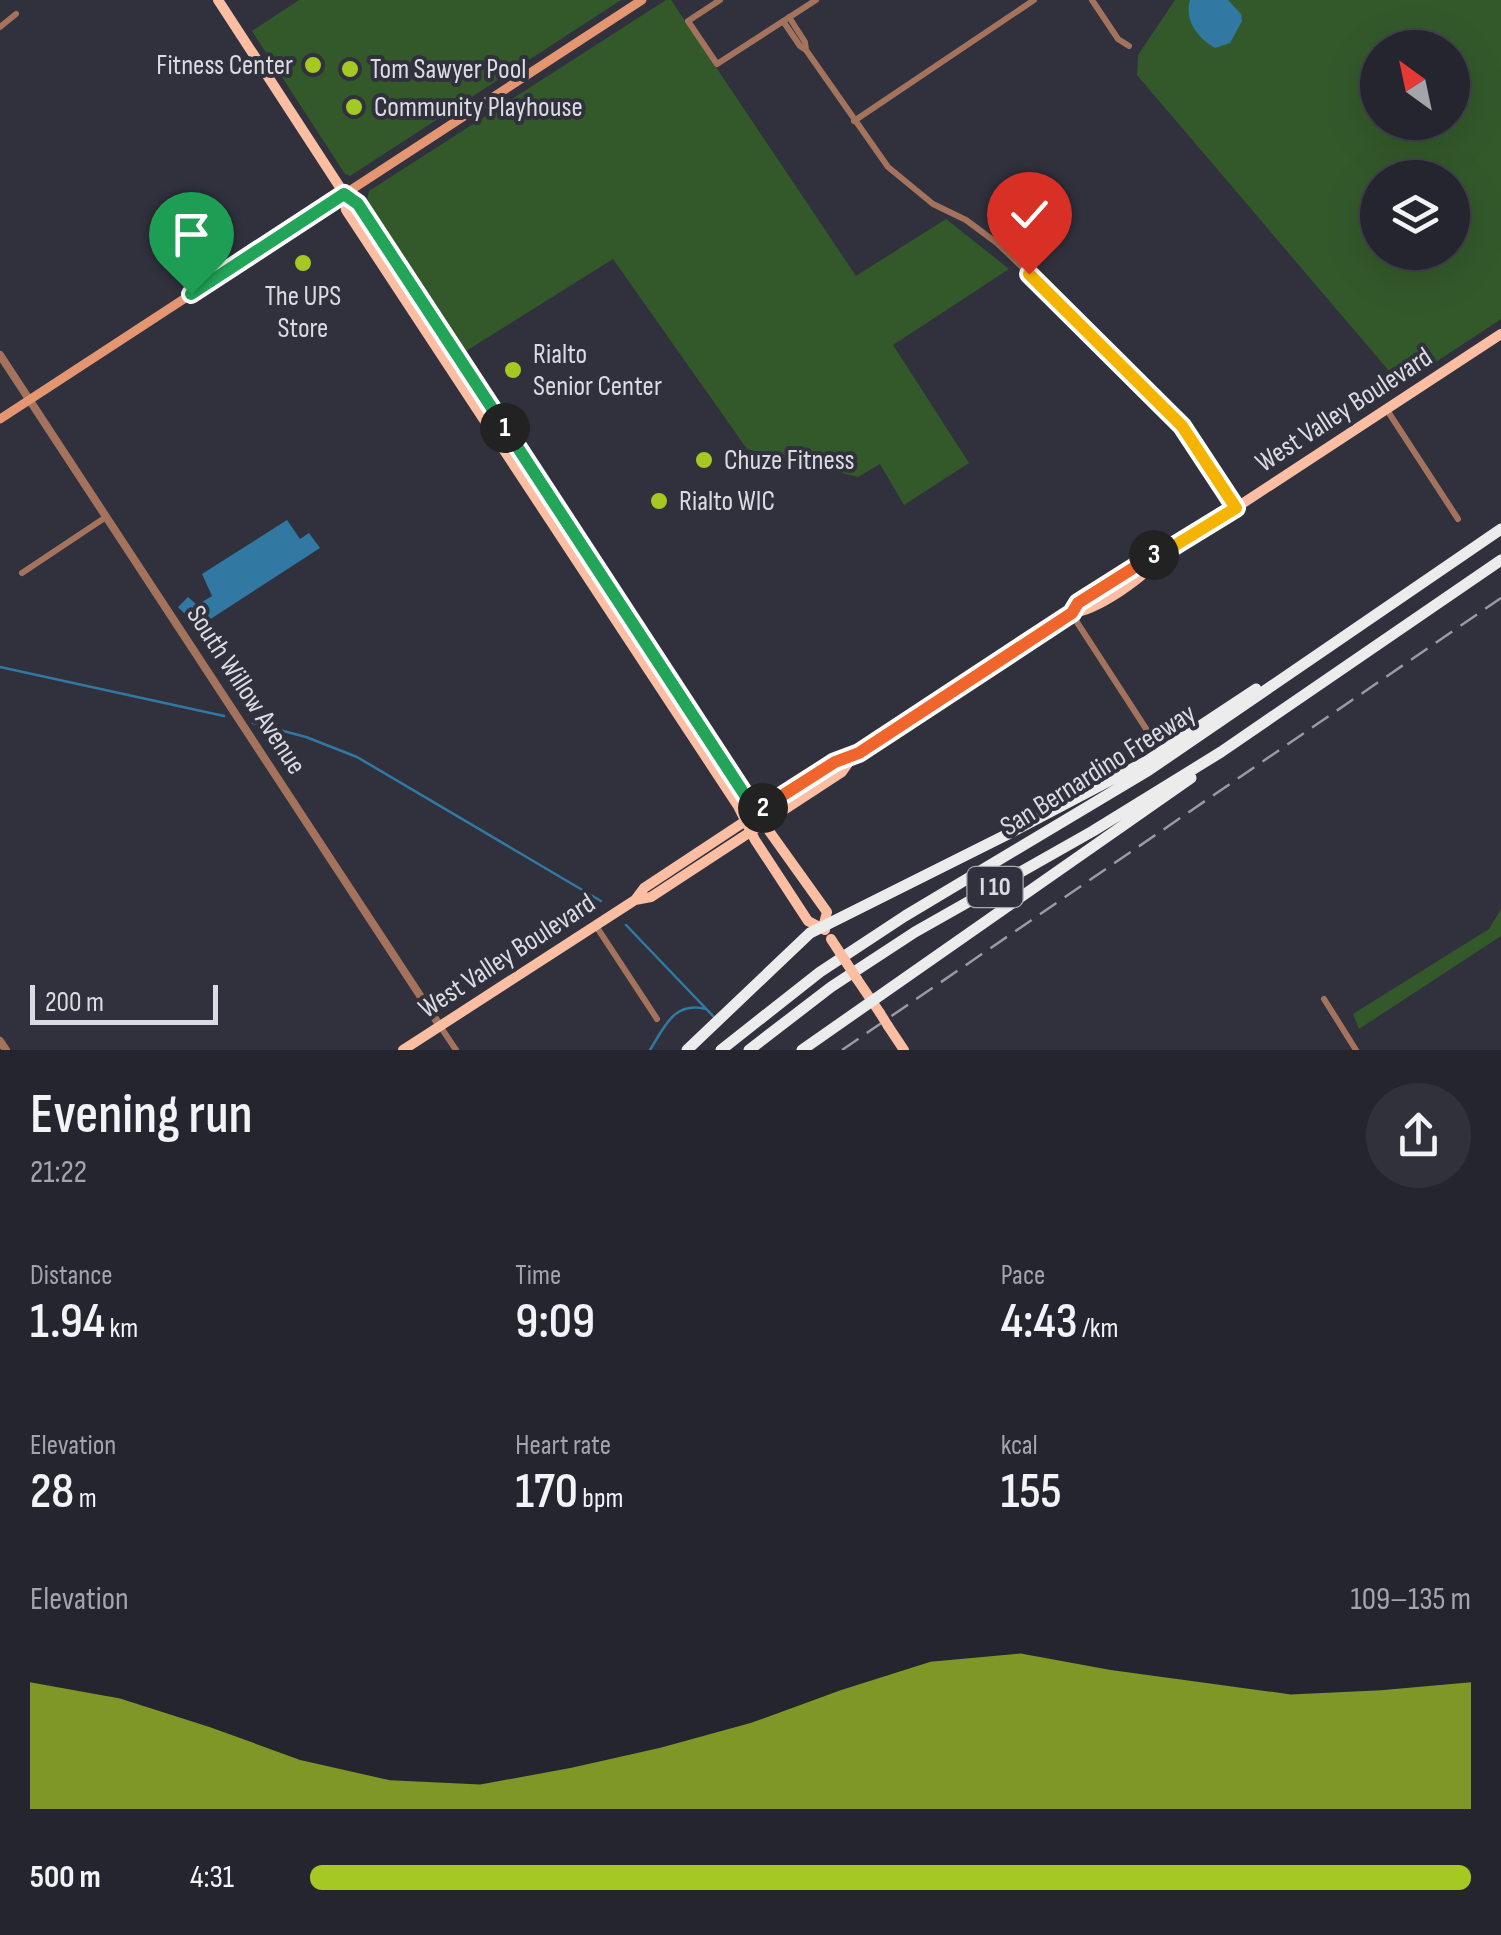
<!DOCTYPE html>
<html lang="en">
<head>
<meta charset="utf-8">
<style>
	:root { --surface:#24252e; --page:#30313a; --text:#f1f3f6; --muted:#a3a5aa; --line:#41424a; --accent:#a5c823 }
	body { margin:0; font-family:"Sofia Sans Condensed",sans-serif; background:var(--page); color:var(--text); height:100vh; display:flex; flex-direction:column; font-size:38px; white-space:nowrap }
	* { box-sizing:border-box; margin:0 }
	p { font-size:32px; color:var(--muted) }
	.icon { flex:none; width:55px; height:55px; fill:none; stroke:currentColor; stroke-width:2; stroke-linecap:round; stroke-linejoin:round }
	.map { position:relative; height:1050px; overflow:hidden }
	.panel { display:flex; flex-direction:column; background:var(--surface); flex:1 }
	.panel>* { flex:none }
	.needle { width:65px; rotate:327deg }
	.tools { position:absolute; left:1360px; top:30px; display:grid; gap:20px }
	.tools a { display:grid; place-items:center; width:110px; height:110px; border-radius:50%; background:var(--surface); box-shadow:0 10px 40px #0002,0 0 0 2px var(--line); font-size:50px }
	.scale { position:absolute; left:30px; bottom:25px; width:188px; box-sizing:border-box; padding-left:10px; border:5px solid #dadbe3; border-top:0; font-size:28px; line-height:35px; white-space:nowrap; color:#dadbe3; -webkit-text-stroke:8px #30313d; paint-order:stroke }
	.pin { position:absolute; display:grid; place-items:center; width:85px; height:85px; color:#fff; margin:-102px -42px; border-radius:50% 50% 50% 0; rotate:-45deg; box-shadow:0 0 10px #0007 }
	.pin .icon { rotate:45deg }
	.km { position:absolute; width:50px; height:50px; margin:-25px; border-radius:50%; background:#222; color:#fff; font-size:28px; line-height:50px; text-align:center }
	.round { display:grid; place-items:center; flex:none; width:105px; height:105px; border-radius:52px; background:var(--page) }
	.overview { display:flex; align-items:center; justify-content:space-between; height:170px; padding:0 30px }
	h1 { font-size:55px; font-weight:600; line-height:75px }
	.figures { display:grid; grid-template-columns:repeat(3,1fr); gap:15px; height:170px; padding:10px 30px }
	.figures div { display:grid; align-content:center }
	.figures b { font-size:50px; font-weight:600 }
	.figures small { font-size:28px; font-weight:400 }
	.figures p { font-size:28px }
	.chart { height:280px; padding:20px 30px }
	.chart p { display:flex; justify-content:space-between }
	.chart svg { width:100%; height:180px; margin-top:10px; fill:var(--accent); opacity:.7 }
	ul { padding:0 30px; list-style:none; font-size:32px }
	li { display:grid; grid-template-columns:160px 120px 1fr; align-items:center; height:75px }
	li i { height:25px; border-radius:12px; background:var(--accent) }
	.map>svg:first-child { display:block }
	.green { fill:#33592b; fill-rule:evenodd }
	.water { fill:#3179a3 }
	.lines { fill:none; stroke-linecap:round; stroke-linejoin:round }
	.stream { stroke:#3179a3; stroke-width:2.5 }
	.minor { stroke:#a4735d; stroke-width:6 }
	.tertiary { stroke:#a4735d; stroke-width:8 }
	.secondary { stroke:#e49672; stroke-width:9 }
	.primary { stroke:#fbbea3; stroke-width:10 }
	.motorway { stroke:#ececec; stroke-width:11 }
	.rail { stroke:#999aa4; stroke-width:2.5; stroke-dasharray:20 10; stroke-linecap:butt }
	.primary-bridge { stroke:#fbbea3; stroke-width:10 }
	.split-1-casing { stroke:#fff; stroke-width:20 }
	.split-2-casing { stroke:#fff; stroke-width:20 }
	.split-3-casing { stroke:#fff; stroke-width:20 }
	.split-4-casing { stroke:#fff; stroke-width:20 }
	.split-1 { stroke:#22a559; stroke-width:12 }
	.split-2 { stroke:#22a559; stroke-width:12 }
	.split-3 { stroke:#f0652b; stroke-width:12 }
	.split-4 { stroke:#f5b400; stroke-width:12 }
	.poi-dot { fill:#a5c823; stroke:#30313d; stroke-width:4 }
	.labels { text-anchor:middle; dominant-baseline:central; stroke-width:8; stroke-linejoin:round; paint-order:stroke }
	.shield { fill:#30313d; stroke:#a7a8b1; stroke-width:2.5 }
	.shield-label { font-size:25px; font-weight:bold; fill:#dadbe3 }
	.poi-label { font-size:28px; fill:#dadbe3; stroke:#30313d; text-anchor:start }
	.street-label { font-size:28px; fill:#dadbe3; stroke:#30313d }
</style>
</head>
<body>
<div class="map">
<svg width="1501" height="1050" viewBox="0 0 1501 1050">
	<rect width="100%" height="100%" fill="#30313d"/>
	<path class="green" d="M299,0h322l-271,176 -5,-2 -93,-143z
		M666,0h5l185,276 90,-57 63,50 -116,76 76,118 -65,42 -24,-41 -22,13 -111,-28 -134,-190 -147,92 -99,-150 2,-10z
		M1175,0h326v319l-100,66 -264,-310 1,-20zM1378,48h74v74h-74zM1378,178h74v74h-74z
		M1501,909v27l-142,93 -6,-15 136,-85z"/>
	<path class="water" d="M1190,0h38l13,14 1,7 -12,22 -15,5c-17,-10 -31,-27 -25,-48z
		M287,520l13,19 9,-6 11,15 -128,83 -1,-11 -13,-13 10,-10 9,8 15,-9 -10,-22z"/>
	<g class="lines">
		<path class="stream" d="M0,667l224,49
			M253,723l53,14 51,20 244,144
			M626,925l89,93
			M650,1050c15,-24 24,-49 56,-41"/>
		<path class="minor" d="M720,0l-32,21 29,43 99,-64
			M1092,0l26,39 11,7
			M783,21l17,25 6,4 -1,-8 -16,-25
			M0,27l16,-13
			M806,50l82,117 45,37 33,16 31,23 32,31 153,152 53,81
			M854,121l180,-121
			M1387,410l71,109
			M22,573l84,-56
			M1071,613l83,128
			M596,926l61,93
			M1324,999l32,51
			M440,1026l16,24"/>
		<path class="tertiary" d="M0,355l440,671
			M0,1041l6,9"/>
		<path class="secondary" d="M0,419l642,-419"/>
		<path class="primary" d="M218,0l127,195 13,9 406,620 63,88 -4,15
			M345,195l1,15 392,596 17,34 53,81 17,9
			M1071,613c25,-2 77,-37 90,-59
			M635,900l9,-12 191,-126 16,-4 220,-145 7,-10 72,-47 11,-2 41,-24 299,-196
			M857,979l23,34
			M888,1026l16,24
			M403,1050l232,-150 16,-3 191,-125 9,-13"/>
		<path class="motorway" d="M687,1050l123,-117 198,-99 139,-73 109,-72
			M721,1050l99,-78 85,-56 244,-146 352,-241
			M749,1050l82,-63 84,-55 178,-101 128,-79 280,-192
			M802,1050l389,-272"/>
		<path class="rail" d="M842,1050l659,-452"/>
		<path class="primary-bridge" d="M831,939l26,40
			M880,1013l8,13"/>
	</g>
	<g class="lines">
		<g class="split-1-casing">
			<path id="split-1" d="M191,294l153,-100 14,10 147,224"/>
		</g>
		<g class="split-2-casing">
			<path id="split-2" d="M505,428l251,384 7,-4"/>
		</g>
		<g class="split-3-casing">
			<path id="split-3" d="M763,808l72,-46 24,-9 213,-140 6,-10 76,-48"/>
		</g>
		<g class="split-4-casing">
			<path id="split-4" d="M1029,274l153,152 54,82 -75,46 -7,1"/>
		</g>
		<use href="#split-1" class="split-1"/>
		<use href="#split-2" class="split-2"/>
		<use href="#split-3" class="split-3"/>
		<use href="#split-4" class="split-4"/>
	</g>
	<g class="poi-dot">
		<circle cx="313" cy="65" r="10"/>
		<circle cx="350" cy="69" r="10"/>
		<circle cx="354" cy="107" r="10"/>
		<circle cx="303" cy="263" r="10"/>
		<circle cx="513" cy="370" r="10"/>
		<circle cx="704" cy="460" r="10"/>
		<circle cx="659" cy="501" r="10"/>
	</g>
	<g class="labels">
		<rect class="shield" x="967.5" y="867" width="55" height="40" rx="8"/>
		<g class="shield-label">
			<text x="995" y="887">I 10</text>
		</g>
		<g class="poi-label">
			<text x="293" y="65" text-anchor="end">Fitness Center</text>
			<text x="370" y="69">Tom Sawyer Pool</text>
			<text x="374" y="107">Community Playhouse</text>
			<text x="303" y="296" text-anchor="middle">The UPS<tspan x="303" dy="32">Store</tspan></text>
			<text x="533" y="354">Rialto<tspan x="533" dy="32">Senior Center</tspan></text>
			<text x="724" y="460">Chuze Fitness</text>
			<text x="679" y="501">Rialto WIC</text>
		</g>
		<g class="street-label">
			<text transform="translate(1344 410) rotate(-33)">West Valley Boulevard</text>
			<text transform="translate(246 690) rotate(57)">South Willow Avenue</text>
			<text transform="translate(1098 770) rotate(-32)">San Bernardino Freeway</text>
			<text transform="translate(507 956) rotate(-33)">West Valley Boulevard</text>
		</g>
	</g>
</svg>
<div class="tools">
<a><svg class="needle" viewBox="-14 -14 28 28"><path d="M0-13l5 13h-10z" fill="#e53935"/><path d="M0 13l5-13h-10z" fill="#a3a5aa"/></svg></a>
<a><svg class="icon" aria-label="layers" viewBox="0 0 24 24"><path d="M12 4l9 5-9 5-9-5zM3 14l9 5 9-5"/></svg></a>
</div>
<div class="scale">200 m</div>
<div class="pin" style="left:191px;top:294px;background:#1e9e55"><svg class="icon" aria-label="arrive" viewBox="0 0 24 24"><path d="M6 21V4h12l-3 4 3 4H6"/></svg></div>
<div class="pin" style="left:1029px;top:274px;background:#d93025"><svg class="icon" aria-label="check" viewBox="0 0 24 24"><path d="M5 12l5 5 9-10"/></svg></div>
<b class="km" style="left:505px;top:428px">1</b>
<b class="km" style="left:763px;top:808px">2</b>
<b class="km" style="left:1154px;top:555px">3</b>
</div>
<section class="panel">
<div class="overview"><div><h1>Evening run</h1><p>21:22</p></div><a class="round"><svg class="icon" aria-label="share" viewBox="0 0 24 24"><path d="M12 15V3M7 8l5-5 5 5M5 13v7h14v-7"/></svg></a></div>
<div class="figures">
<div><p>Distance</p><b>1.94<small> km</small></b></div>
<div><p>Time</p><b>9:09</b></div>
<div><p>Pace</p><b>4:43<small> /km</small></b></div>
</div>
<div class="figures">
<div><p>Elevation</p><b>28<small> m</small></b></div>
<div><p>Heart rate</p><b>170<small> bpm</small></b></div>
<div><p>kcal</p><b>155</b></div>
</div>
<div class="chart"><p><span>Elevation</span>109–135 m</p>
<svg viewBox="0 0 160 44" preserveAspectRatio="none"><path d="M0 44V13L10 17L20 24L30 32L40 37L50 38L60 34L70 29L80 23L90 15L100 8L110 6L120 10L130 13L140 16L150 15L160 13V44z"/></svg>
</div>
<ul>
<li><b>500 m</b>4:31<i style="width:100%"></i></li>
</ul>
</section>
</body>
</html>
